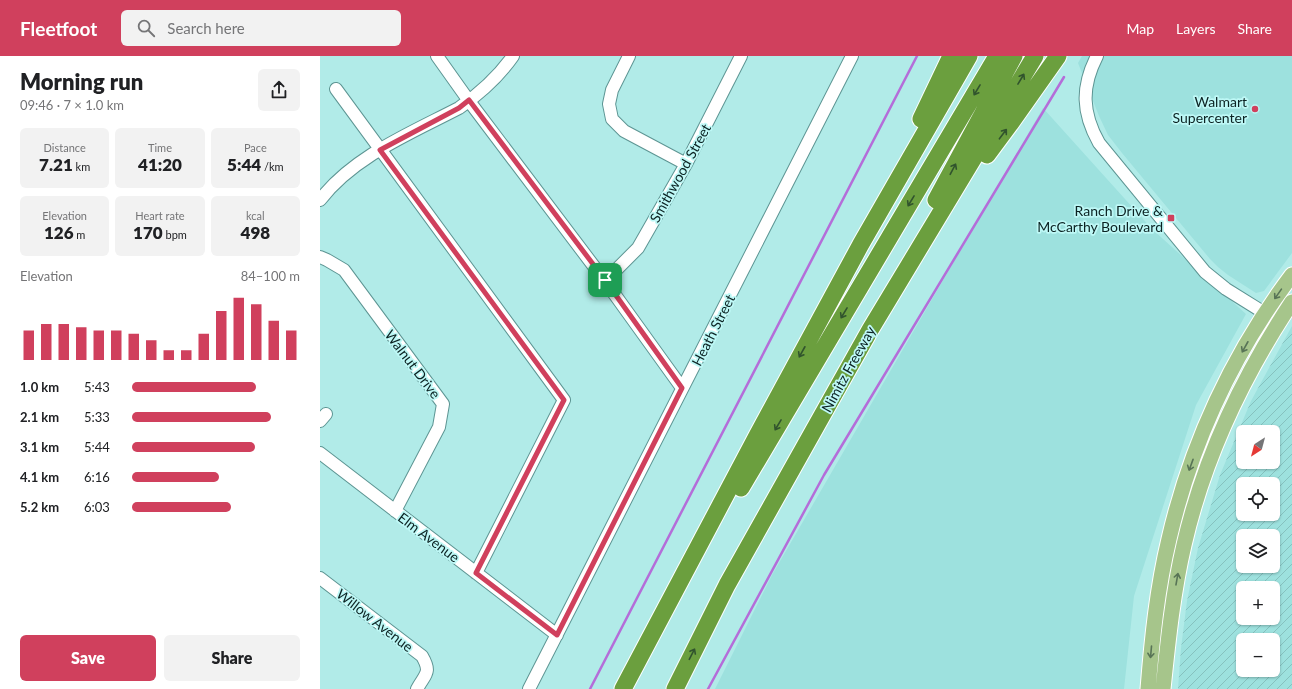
<!DOCTYPE html>
<html lang="en">
<head>
<meta charset="utf-8">
<style>
	:root { --surface:#fff; --page:#f2f2f2; --text:#202124; --muted:#757577; --accent:#d0405d }
	body { margin:0; font-family:Lato,sans-serif; background:var(--page); color:var(--text); height:100vh; display:flex; flex-direction:column; font-size:15px; white-space:nowrap }
	* { box-sizing:border-box; margin:0 }
	p { font-size:13px; color:var(--muted) }
	.icon { flex:none; width:22px; height:22px; fill:none; stroke:currentColor; stroke-width:2; stroke-linecap:round; stroke-linejoin:round }
	.map { position:relative; flex:1; overflow:hidden }
	.side { display:flex; flex-direction:column; background:var(--surface); width:320px }
	.side>* { flex:none }
	.needle { width:26px; rotate:216deg }
	.buttons { position:absolute; left:916px; top:369px; display:grid; gap:8px }
	.buttons a { display:grid; place-items:center; width:44px; height:44px; border-radius:6px; background:var(--surface); box-shadow:0 1px 3px #0004; font-size:20px }
	.pin { position:absolute; display:grid; place-items:center; width:34px; height:34px; color:#fff; margin:-17px; border-radius:8px; box-shadow:0 2px 6px #0006 }
	.round { display:grid; place-items:center; flex:none; width:42px; height:42px; border-radius:6px; background:var(--page) }
	.summary { display:flex; align-items:center; justify-content:space-between; height:68px; padding:0 20px }
	h1 { font-size:22px; font-weight:800; line-height:30px }
	.stats { display:grid; grid-template-columns:repeat(3,1fr); gap:6px; height:68px; padding:4px 20px }
	.stats div { display:grid; align-content:center; border-radius:6px; background:var(--page); text-align:center }
	.stats b { font-size:17px; font-weight:800 }
	.stats small { font-size:11px; font-weight:400 }
	.stats p { font-size:11px }
	.chart { height:112px; padding:8px 20px }
	.chart p { display:flex; justify-content:space-between }
	.chart svg { width:100%; height:72px; margin-top:4px; stroke:var(--accent); stroke-width:6 }
	.action { display:flex; gap:8px; margin-top:auto; padding:8px 20px }
	.action a { flex:1; height:46px; border-radius:6px; background:var(--accent); color:#fff; font-size:16px; font-weight:800; line-height:46px; text-align:center }
	.action a+a { background:var(--page); color:var(--text) }
	ul { padding:0 20px; list-style:none; font-size:13px }
	li { display:grid; grid-template-columns:64px 48px 1fr; align-items:center; height:30px }
	li i { height:10px; border-radius:5px; background:var(--accent) }
	header { display:flex; align-items:center; gap:24px; box-sizing:border-box; height:56px; padding:0 20px; background:var(--accent); color:#fff }
	header strong { font-size:19px }
	nav { display:flex; gap:22px; margin-inline-start:auto; font-size:14px }
	.search { width:280px; height:36px; background:var(--page); display:flex; align-items:center; gap:10px; box-sizing:border-box; padding:0 14px; border-radius:6px; color:var(--muted); font-size:15px }
	main { display:flex; flex:1; min-height:0 }
	.map>svg:first-child { display:block }
	.built { fill:#9de1de }
	.industrial { fill:url(#industrial-furrows); fill-rule:evenodd }
	.grass { fill:url(#grass-tufts) }
	.lines { fill:none; stroke-linecap:round; stroke-linejoin:round }
	.stream { stroke:#b46dd9; stroke-width:2.5 }
	.minor-casing { stroke:#5d9593; stroke-width:14 }
	.major-casing { stroke:#fff; stroke-width:17 }
	.highway-casing { stroke:#fff; stroke-width:19 }
	.minor { stroke:#fff; stroke-width:12 }
	.major { stroke:#a6c58b; stroke-width:15 }
	.highway { stroke:#6b9f3e; stroke-width:17 }
	.oneway { stroke:#31542d }
	.oneway2 { stroke:#587456 }
	.route-casing { stroke:#fff; stroke-width:8 }
	.route { stroke:#d0405d; stroke-width:5 }
	.poi-dot { fill:#d0405d; stroke:#bef8f6; stroke-width:1.5 }
	.labels { text-anchor:middle; dominant-baseline:central; stroke-width:3.5; stroke-linejoin:round; paint-order:stroke }
	.poi-label { font-size:14px; fill:#0b2222; stroke:#bef8f6; text-anchor:end }
	.street-label { font-size:14px; fill:#0b2222; stroke:#bef8f6 }
</style>
</head>
<body>
<header>
<strong>Fleetfoot</strong>
<div class="search"><svg class="icon" aria-label="search" viewBox="0 0 24 24"><circle cx="10" cy="10" r="6"/><path d="M15 15l6 6"/></svg>Search here</div>
<nav><a>Map</a><a>Layers</a><a>Share</a></nav>
</header>
<main>
<section class="side">
<div class="summary"><div><h1>Morning run</h1><p>09:46 · 7 × 1.0 km</p></div><a class="round"><svg class="icon" aria-label="share" viewBox="0 0 24 24"><path d="M12 15V3M7 8l5-5 5 5M5 13v7h14v-7"/></svg></a></div>
<div class="stats">
<div><p>Distance</p><b>7.21<small> km</small></b></div>
<div><p>Time</p><b>41:20</b></div>
<div><p>Pace</p><b>5:44<small> /km</small></b></div>
</div>
<div class="stats">
<div><p>Elevation</p><b>126<small> m</small></b></div>
<div><p>Heart rate</p><b>170<small> bpm</small></b></div>
<div><p>kcal</p><b>498</b></div>
</div>
<div class="chart"><p><span>Elevation</span>84–100 m</p>
<svg viewBox="0 0 160 44" preserveAspectRatio="none"><path d="M5 44V26M15 44V22M25 44V22M35 44V24M45 44V26M55 44V26M65 44V28M75 44V32M85 44V38M95 44V38M105 44V28M115 44V14M125 44V6M135 44V10M145 44V20M155 44V26"/></svg>
</div>
<ul>
<li><b>1.0 km</b>5:43<i style="width:74%"></i></li>
<li><b>2.1 km</b>5:33<i style="width:83%"></i></li>
<li><b>3.1 km</b>5:44<i style="width:73%"></i></li>
<li><b>4.1 km</b>6:16<i style="width:52%"></i></li>
<li><b>5.2 km</b>6:03<i style="width:59%"></i></li>
</ul>
<div class="action"><a>Save</a><a>Share</a></div>
</section>
<div class="map">
<svg width="972" height="633" viewBox="0 0 972 633">
	<defs>
		<pattern id="industrial-furrows" width="10" height="10" patternUnits="userSpaceOnUse"><rect width="10" height="10" fill="#9de1de"/><path d="M-1 1l2-2M0 10L10 0M9 11l2-2" fill="none" stroke="#86c1be"/></pattern>
		<pattern id="grass-tufts" width="24" height="20" patternUnits="userSpaceOnUse"><rect width="24" height="20" fill="#fc8f9d"/><path d="M3 7l-1-3M5 7V3M7 7l1-3M15 17l-1-3M17 17v-4M19 17l1-3" fill="none" stroke="#d77b87"/></pattern>
	</defs>
	<rect width="100%" height="100%" fill="#b1ebe8"/>
	<path class="built" d="M762,0h210v197l-28,38 -8,2 -28,-18 -10,-8 -8,-8 -88,-106 -14,-18 -9,-19 -21,-53z
		M723,52l109,121 94,85 -50,91 -62,191 -10,93h-409l57,-114z"/>
	<path class="industrial" d="M972,270v363h-114l3,-41 6,-47 11,-53 22,-73 31,-74zM923,376h30v30h-30zM923,428h30v30h-30zM923,480h30v30h-30zM923,532h30v30h-30zM923,584h30v30h-30z"/>
	<path class="grass" d="M890,370l-36,130 -9,43 6,-37 17,-79z"/>
	<g class="lines">
		<path class="stream" d="M270,633l327,-633
			M388,633l116,-214 240,-398"/>
		<g class="minor-casing">
			<path id="minor" d="M117,0l32,45 136,180 77,107
				M309,0l-17,34 -3,14 3,15 12,12 62,33
				M777,0c-16,31 -15,57 2,87l106,129 21,17 53,33
				M16,33l228,311 -88,173
				M0,144c34,-44 91,-67 139,-92 20,-14 40,-32 54,-52
				M0,201l7,3 17,10 99,134 -4,23 -44,84
				M285,225l33,-33 48,-84 55,-108
				M0,365l6,-7
				M0,397l237,182
				M0,522l102,78c10,17 3,18 -5,33
				M209,633l323,-633"/>
		</g>
		<g class="major-casing">
			<path id="major" d="M828,633c4,-50 9,-100 21,-150 22,-95 64,-186 123,-264
				M843,633c5,-48 10,-97 21,-144 20,-87 59,-169 108,-243"/>
		</g>
		<g class="highway-casing">
			<path id="highway" d="M601,63l30,-63
				M667,99l23,-31 48,-68
				M616,144l78,-144
				M421,432l256,-432
				M303,633l135,-255 103,-190 108,-188
				M355,633l52,-104 143,-255 165,-274"/>
		</g>
		<use href="#minor" class="minor"/>
		<use href="#major" class="major"/>
		<use href="#highway" class="highway"/>
	</g>
	<defs><path id="oneway-shaft" d="M-6 0H5M1.5-3L5.5 0L1.5 3" fill="none" stroke-width="1.6" stroke-linecap="round" stroke-linejoin="round"/></defs>
	<g class="oneway">
		<use href="#oneway-shaft" transform="translate(701 23) rotate(-59)"/>
		<use href="#oneway-shaft" transform="translate(657 34) rotate(121)"/>
		<use href="#oneway-shaft" transform="translate(683 78) rotate(-53)"/>
		<use href="#oneway-shaft" transform="translate(633 113) rotate(-62)"/>
		<use href="#oneway-shaft" transform="translate(591 145) rotate(121)"/>
		<use href="#oneway-shaft" transform="translate(524 257) rotate(121)"/>
		<use href="#oneway-shaft" transform="translate(482 296) rotate(119)"/>
		<use href="#oneway-shaft" transform="translate(458 369) rotate(121)"/>
		<use href="#oneway-shaft" transform="translate(372 598) rotate(-63)"/>
	</g>
	<g class="oneway2">
		<use href="#oneway-shaft" transform="translate(958 238) rotate(125)"/>
		<use href="#oneway-shaft" transform="translate(925 291) rotate(119)"/>
		<use href="#oneway-shaft" transform="translate(871 409) rotate(110)"/>
		<use href="#oneway-shaft" transform="translate(857 523) rotate(-80)"/>
		<use href="#oneway-shaft" transform="translate(831 596) rotate(95)"/>
	</g>
	<g class="lines">
		<g class="route-casing">
			<path id="route" d="M149,44l136,180 77,108 -125,247 -81,-62 88,-173 -184,-250 79,-42z"/>
		</g>
		<use href="#route" class="route"/>
	</g>
	<g class="poi-dot">
		<circle cx="935" cy="53" r="4"/>
		<rect x="847" y="158" width="8" height="8" rx="2"/>
	</g>
	<g class="labels">
		<g class="poi-label">
			<text x="927" y="45">Walmart<tspan x="927" dy="16">Supercenter</tspan></text>
			<text x="843" y="154">Ranch Drive &amp;<tspan x="843" dy="16">McCarthy Boulevard</tspan></text>
		</g>
		<g class="street-label">
			<text transform="translate(360 117) rotate(-61)">Smithwood Street</text>
			<text transform="translate(393 274) rotate(-63)">Heath Street</text>
			<text transform="translate(93 308) rotate(53)">Walnut Drive</text>
			<text transform="translate(528 313) rotate(-61)">Nimitz Freeway</text>
			<text transform="translate(109 481) rotate(37)">Elm Avenue</text>
			<text transform="translate(55 564) rotate(38)">Willow Avenue</text>
		</g>
	</g>
</svg>
<div class="buttons">
<a><svg class="needle" viewBox="-14 -14 28 28"><path d="M0-13l5 13h-10z" fill="#e53935"/><path d="M0 13l5-13h-10z" fill="#757577"/></svg></a>
<a><svg class="icon" aria-label="locate" viewBox="0 0 24 24"><circle cx="12" cy="12" r="6"/><path d="M12 2v4M12 18v4M2 12h4M18 12h4"/></svg></a>
<a><svg class="icon" aria-label="layers" viewBox="0 0 24 24"><path d="M12 4l9 5-9 5-9-5zM3 14l9 5 9-5"/></svg></a>
<a>+</a>
<a>−</a>
</div>
<div class="pin" style="left:285px;top:224px;background:#1e9e55"><svg class="icon" aria-label="arrive" viewBox="0 0 24 24"><path d="M6 21V4h12l-3 4 3 4H6"/></svg></div>
</div>
</main>
</body>
</html>
